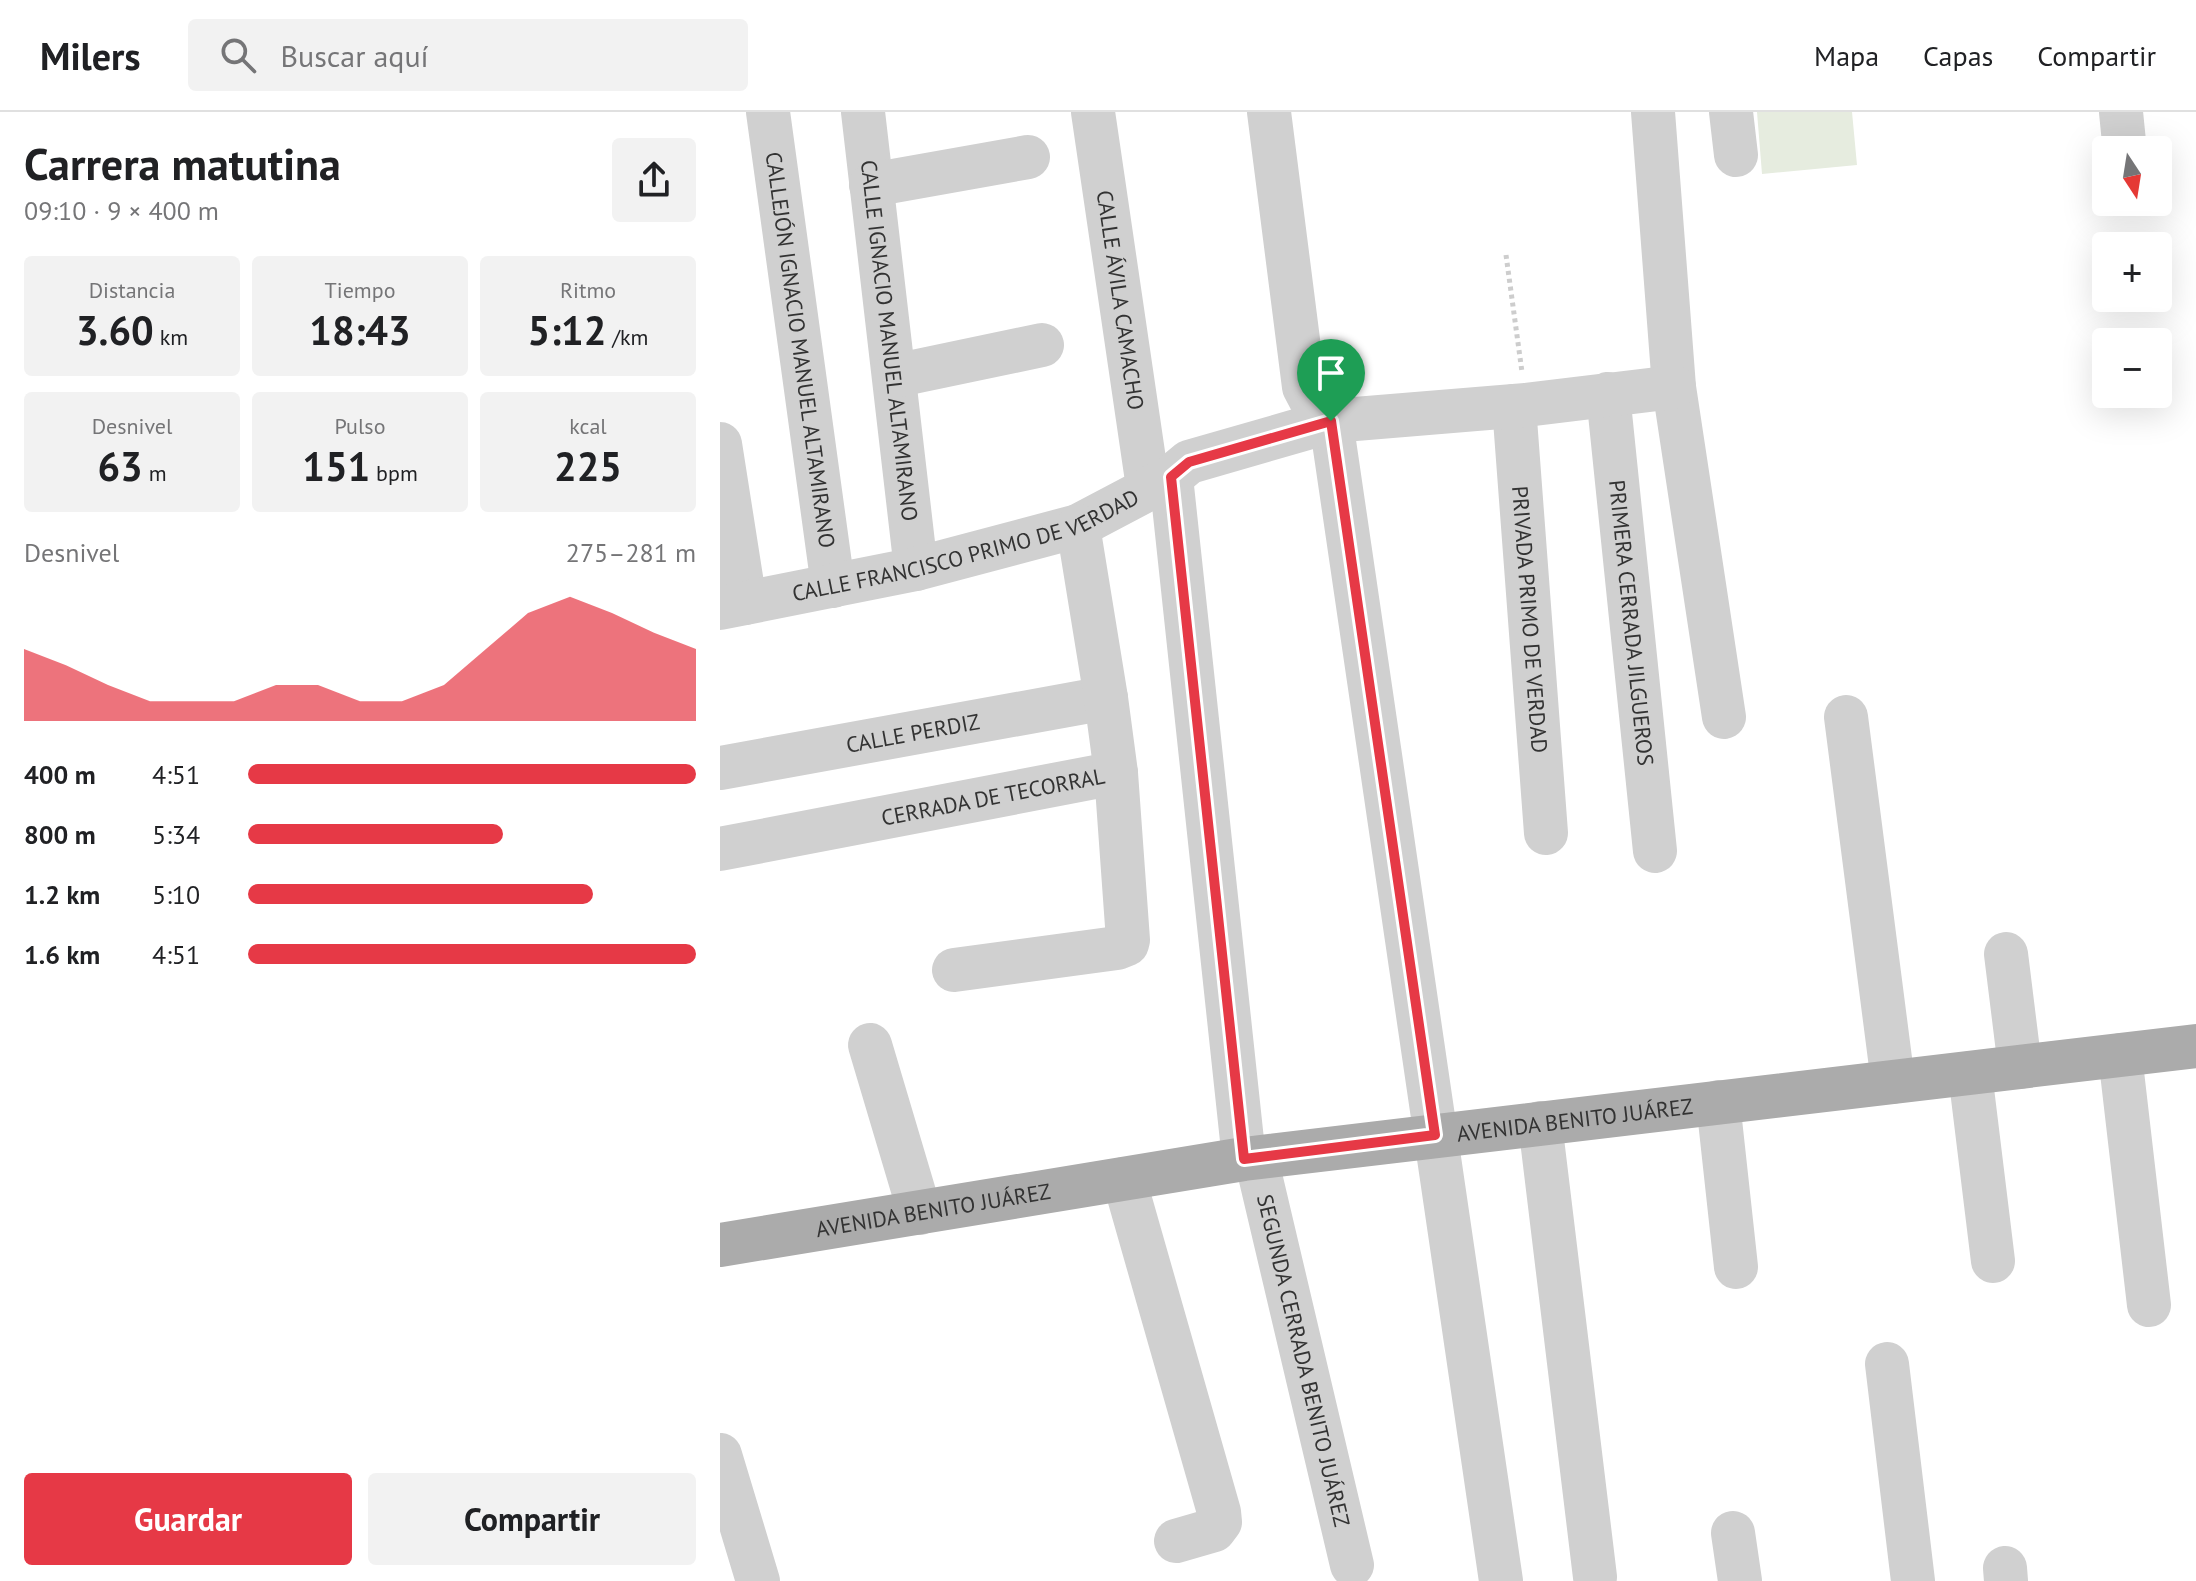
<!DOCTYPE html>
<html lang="es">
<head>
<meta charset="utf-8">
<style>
	:root { --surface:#fff; --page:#f2f2f2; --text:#202124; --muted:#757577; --line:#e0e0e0; --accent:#e63946 }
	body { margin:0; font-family:"PT Sans",sans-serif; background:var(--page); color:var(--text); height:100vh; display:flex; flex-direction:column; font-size:30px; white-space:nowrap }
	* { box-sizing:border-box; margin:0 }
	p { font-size:26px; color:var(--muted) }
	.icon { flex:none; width:44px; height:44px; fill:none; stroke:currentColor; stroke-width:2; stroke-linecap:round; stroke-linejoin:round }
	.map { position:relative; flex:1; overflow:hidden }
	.side { display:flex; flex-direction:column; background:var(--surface); width:720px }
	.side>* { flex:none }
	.needle { width:52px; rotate:168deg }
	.tools { position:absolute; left:1372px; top:24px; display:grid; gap:16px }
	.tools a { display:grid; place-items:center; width:80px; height:80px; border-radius:8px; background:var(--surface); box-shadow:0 8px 32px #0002; font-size:40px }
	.pin { position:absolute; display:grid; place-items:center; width:68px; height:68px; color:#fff; margin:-82px -34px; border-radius:50% 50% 50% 0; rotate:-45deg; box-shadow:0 0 8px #0007 }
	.pin .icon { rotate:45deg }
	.round { display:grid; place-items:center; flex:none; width:84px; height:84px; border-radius:8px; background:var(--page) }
	.head { display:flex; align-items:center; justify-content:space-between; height:136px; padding:0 24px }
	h1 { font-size:44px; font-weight:700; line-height:60px }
	.stats { display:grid; grid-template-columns:repeat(3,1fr); gap:12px; height:136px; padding:8px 24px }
	.stats div { display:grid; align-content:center; border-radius:8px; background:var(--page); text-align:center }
	.stats b { font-size:40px; font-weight:700 }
	.stats small { font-size:22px; font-weight:400 }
	.stats p { font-size:22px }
	.chart { height:224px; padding:16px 24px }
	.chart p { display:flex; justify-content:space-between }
	.chart svg { width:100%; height:144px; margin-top:8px; fill:var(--accent); opacity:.7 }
	.cta { display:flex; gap:16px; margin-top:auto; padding:16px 24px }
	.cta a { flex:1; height:92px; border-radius:8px; background:var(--accent); color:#fff; font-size:32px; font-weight:700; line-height:92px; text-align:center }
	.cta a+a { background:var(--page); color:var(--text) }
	ul { padding:0 24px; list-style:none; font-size:26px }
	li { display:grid; grid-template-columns:128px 96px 1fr; align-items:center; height:60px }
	li i { height:20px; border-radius:10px; background:var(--accent) }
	header { display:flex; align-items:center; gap:48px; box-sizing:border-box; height:112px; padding:0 40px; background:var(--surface); border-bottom:2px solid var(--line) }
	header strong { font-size:38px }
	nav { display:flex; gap:44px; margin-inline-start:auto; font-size:28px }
	.search { width:560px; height:72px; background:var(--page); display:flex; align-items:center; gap:20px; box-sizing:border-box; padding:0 28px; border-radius:8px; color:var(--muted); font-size:30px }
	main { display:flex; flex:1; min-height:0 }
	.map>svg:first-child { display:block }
	.green { fill:#e6ecdf }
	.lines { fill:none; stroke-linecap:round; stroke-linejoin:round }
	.path { stroke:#cdcdcd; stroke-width:5; stroke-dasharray:4 4; stroke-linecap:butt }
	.minor { stroke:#d0d0d0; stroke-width:44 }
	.major { stroke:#ababab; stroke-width:44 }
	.route-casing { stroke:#fff; stroke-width:16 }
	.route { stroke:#e63946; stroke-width:10 }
	.labels { text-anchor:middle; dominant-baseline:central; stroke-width:8; stroke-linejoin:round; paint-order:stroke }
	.street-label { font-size:22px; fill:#333; stroke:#fff }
</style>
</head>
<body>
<header>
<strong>Milers</strong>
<div class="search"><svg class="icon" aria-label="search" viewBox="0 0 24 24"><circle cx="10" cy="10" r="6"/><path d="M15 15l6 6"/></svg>Buscar aquí</div>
<nav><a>Mapa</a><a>Capas</a><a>Compartir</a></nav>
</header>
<main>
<section class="side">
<div class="head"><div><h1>Carrera matutina</h1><p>09:10 · 9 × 400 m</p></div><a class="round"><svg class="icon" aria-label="share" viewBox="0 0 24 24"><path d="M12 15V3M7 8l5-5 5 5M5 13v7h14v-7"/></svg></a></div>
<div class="stats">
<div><p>Distancia</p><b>3.60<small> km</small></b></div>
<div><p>Tiempo</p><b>18:43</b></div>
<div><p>Ritmo</p><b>5:12<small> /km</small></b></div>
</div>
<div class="stats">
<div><p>Desnivel</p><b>63<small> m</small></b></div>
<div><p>Pulso</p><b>151<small> bpm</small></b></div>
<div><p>kcal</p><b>225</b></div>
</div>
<div class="chart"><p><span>Desnivel</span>275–281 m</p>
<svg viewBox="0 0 160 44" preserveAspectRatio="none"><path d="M0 44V22L10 27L20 33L30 38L40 38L50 38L60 33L70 33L80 38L90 38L100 33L110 22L120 11L130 6L140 11L150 17L160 22V44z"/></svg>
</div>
<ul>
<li><b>400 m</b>4:51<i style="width:100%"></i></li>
<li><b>800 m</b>5:34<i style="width:57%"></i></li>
<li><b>1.2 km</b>5:10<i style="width:77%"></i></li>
<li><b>1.6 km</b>4:51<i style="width:100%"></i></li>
</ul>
<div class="cta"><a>Guardar</a><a>Compartir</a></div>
</section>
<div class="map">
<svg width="1476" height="1469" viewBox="0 0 1476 1469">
	<rect width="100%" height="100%" fill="#fff"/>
	<path class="green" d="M1037,0h95l5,53 -95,9z"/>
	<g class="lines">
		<path class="path" d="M786,143l16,117"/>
		<g class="minor">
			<path id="s1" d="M48,0l65,474"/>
			<path id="s2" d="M143,0l53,457"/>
			<path id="s3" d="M373,0l55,375"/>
			<path d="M549,0l35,275 11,21 16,13 170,1160"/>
			<path d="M933,0l21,275 50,330"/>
			<path d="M1011,0l5,43"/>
			<path d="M1401,0l3,30"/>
			<path d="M151,73l157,-28"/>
			<path d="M174,264l148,-31"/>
			<path id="s4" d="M888,282l47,457"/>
			<path id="s5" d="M794,294l32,427"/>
			<path d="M0,332l25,159"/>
			<path d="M451,365l73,682"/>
			<path id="s6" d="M0,496l196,-39 162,-43 93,-49 18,-15 142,-41 195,-16 148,-18"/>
			<path d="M1126,605l47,365"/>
			<path id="s7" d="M0,656l386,-70"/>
			<path id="s8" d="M0,737l396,-76"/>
			<path d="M1286,842l14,113"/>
			<path d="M234,858l163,-22 10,-4 1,-4 -12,-167 -10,-75 -28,-172"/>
			<path d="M150,933l50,168"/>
			<path d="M1400,943l29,250"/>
			<path d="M1250,961l23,188"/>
			<path d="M998,990l18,165"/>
			<path d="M820,1011l55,454"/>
			<path id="s9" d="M536,1046l96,407"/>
			<path d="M404,1067l95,333 1,10 -6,8 -38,11"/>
			<path d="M1167,1252l26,217"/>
			<path d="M0,1343l38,126"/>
			<path d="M1013,1421l7,48"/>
			<path d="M1285,1456l1,13"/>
		</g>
		<path class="major" id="s10" d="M0,1133l524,-86 952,-113"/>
	</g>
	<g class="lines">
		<g class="route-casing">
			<path id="route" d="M611,309l104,714 -191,24 -73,-682 18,-15z"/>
		</g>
		<use href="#route" class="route"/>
	</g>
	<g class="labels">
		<g class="street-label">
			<text stroke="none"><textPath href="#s3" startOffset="190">CALLE ÁVILA CAMACHO</textPath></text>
			<text stroke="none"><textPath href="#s2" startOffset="230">CALLE IGNACIO MANUEL ALTAMIRANO</textPath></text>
			<text stroke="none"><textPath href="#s1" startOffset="240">CALLEJÓN IGNACIO MANUEL ALTAMIRANO</textPath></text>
			<text stroke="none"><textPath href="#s6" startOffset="254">CALLE FRANCISCO PRIMO DE VERDAD</textPath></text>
			<text stroke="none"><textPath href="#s5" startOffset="214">PRIVADA PRIMO DE VERDAD</textPath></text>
			<text stroke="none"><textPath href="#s4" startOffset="230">PRIMERA CERRADA JILGUEROS</textPath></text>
			<text stroke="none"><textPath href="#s7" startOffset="196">CALLE PERDIZ</textPath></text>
			<text stroke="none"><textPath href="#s8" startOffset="278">CERRADA DE TECORRAL</textPath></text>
			<text stroke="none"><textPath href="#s10" startOffset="864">AVENIDA BENITO JUÁREZ</textPath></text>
			<text stroke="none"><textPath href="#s10" startOffset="216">AVENIDA BENITO JUÁREZ</textPath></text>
			<text stroke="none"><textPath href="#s9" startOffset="208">SEGUNDA CERRADA BENITO JUÁREZ</textPath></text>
		</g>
	</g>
</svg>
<div class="tools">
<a><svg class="needle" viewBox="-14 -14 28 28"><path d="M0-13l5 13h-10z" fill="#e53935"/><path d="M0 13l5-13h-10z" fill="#757577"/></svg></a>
<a>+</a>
<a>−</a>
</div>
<div class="pin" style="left:611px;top:309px;background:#1e9e55"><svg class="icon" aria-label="arrive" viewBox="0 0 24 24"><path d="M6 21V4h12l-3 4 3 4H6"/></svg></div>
</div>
</main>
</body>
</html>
